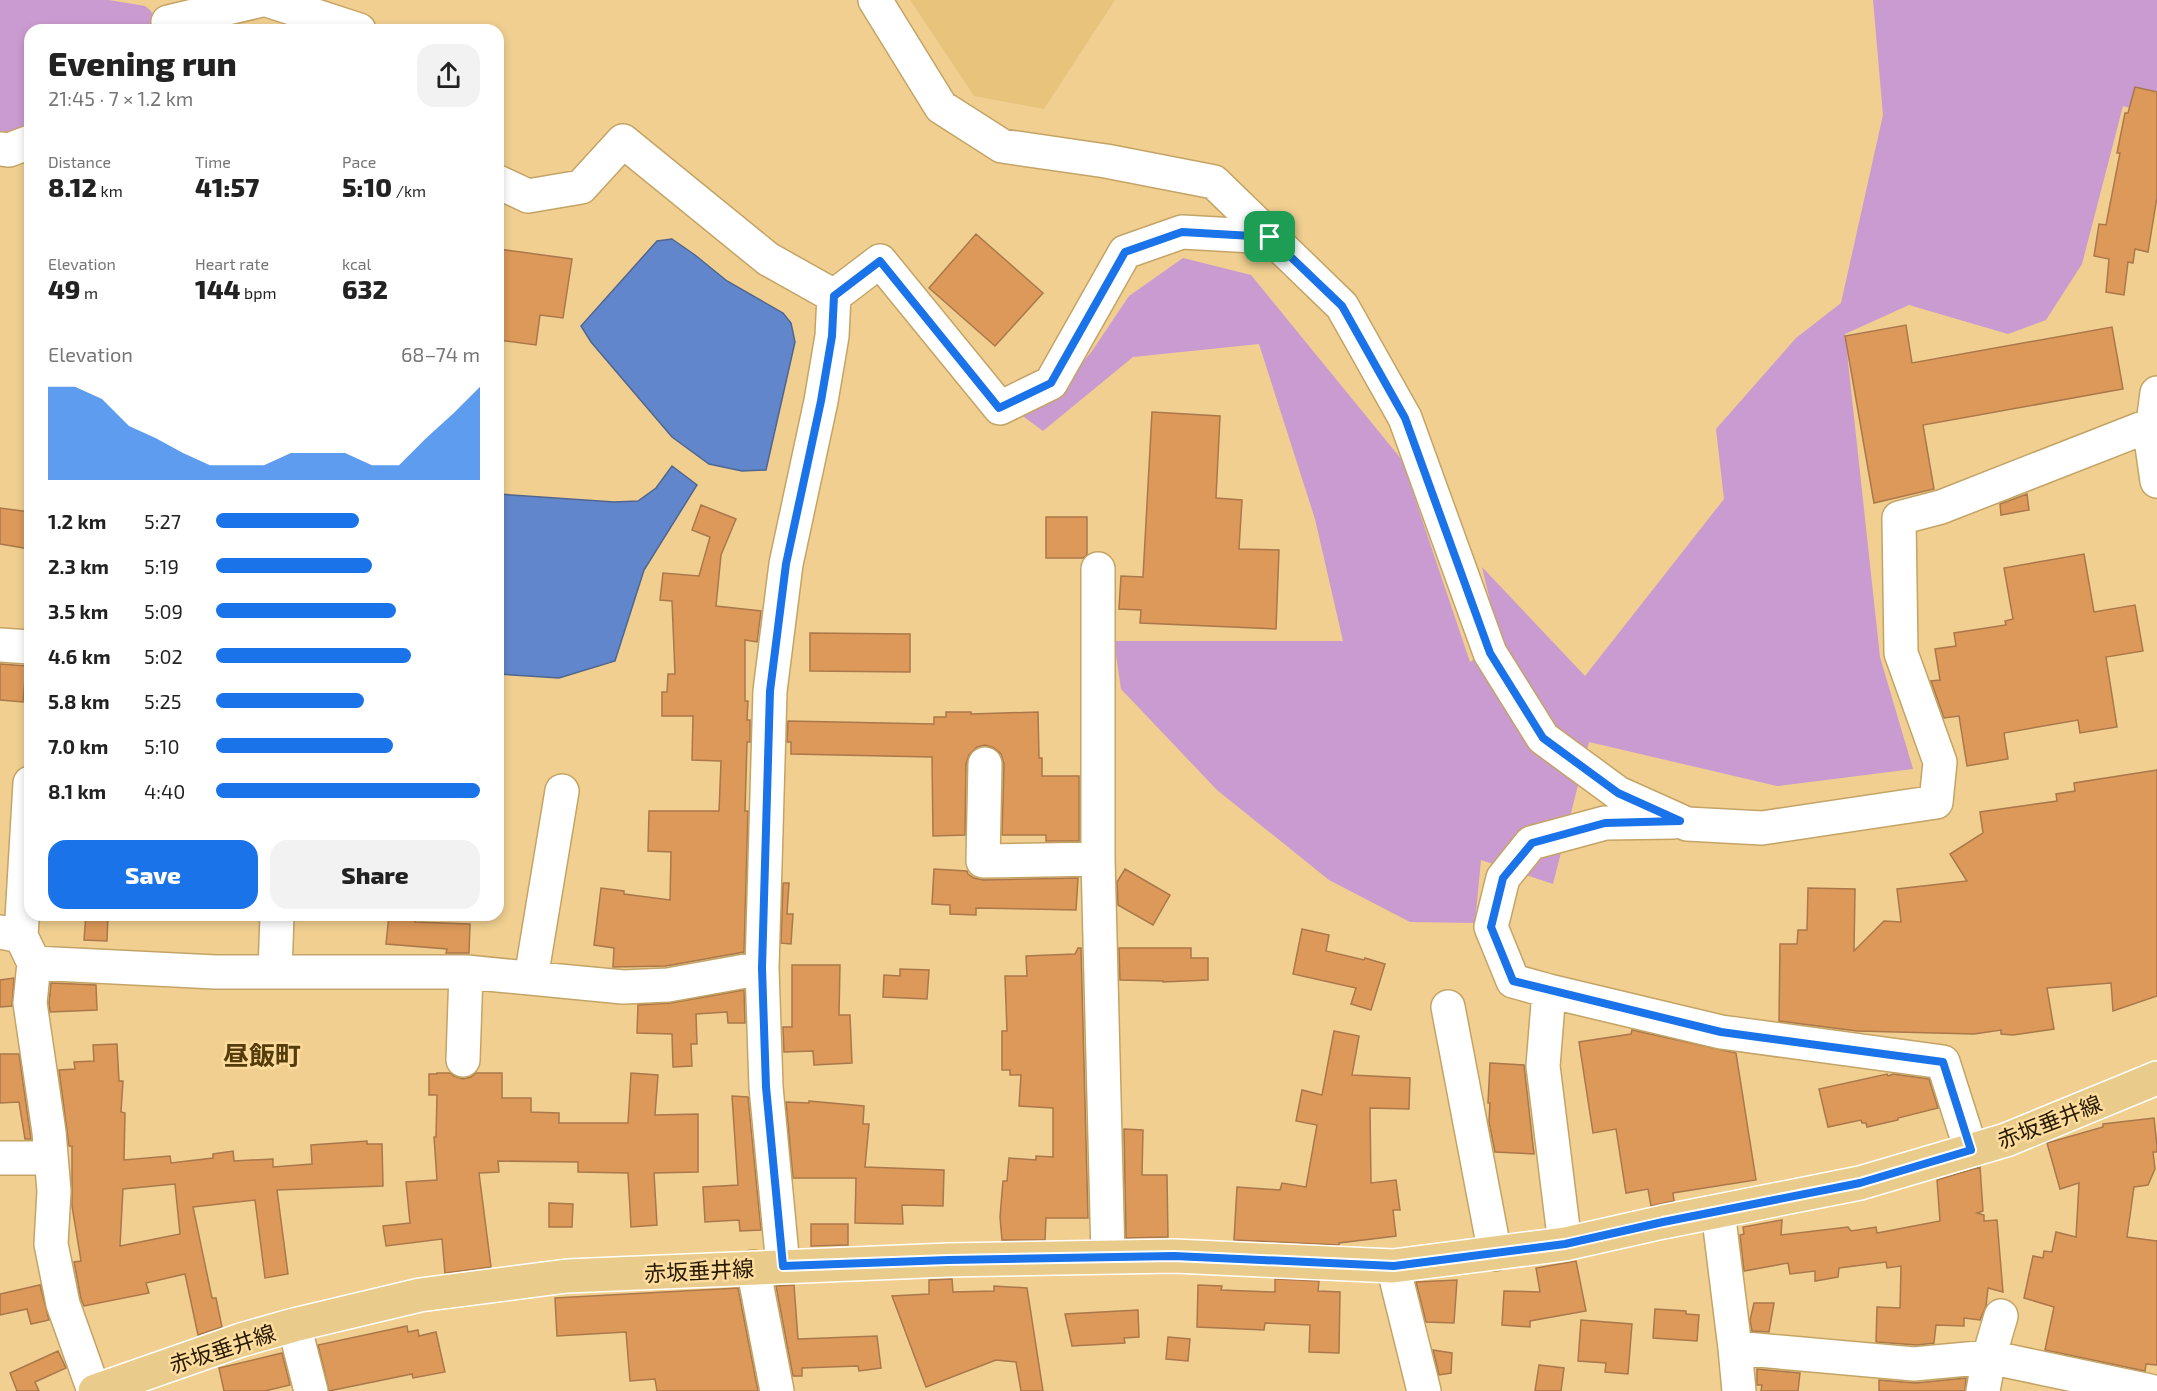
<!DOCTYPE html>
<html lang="en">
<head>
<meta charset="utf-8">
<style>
	:root { --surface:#fff; --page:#f2f2f2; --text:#222; --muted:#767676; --accent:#1a73e8 }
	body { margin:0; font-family:"Exo 2","Noto Sans JP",sans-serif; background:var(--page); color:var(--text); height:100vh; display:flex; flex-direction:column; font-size:22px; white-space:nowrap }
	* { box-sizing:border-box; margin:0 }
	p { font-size:20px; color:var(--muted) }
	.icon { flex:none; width:33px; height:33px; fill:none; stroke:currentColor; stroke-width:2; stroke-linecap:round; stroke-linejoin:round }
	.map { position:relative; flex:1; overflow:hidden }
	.drawer { position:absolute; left:24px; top:24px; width:480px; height:897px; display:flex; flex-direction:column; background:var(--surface); border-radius:18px; box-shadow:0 3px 9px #0003 }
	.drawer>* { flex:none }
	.pin { position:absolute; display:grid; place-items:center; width:51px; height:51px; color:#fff; margin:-26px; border-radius:12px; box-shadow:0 3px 9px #0006 }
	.round { display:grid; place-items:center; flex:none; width:63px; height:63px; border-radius:18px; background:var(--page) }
	.summary { display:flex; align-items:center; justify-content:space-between; height:102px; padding:0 24px }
	h1 { font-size:33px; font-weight:800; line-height:45px }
	.metrics { display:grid; grid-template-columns:repeat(3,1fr); gap:9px; height:102px; padding:6px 24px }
	.metrics div { display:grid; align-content:center }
	.metrics b { font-size:26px; font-weight:800 }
	.metrics small { font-size:16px; font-weight:400 }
	.metrics p { font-size:16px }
	.chart { height:168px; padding:12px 24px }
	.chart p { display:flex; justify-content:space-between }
	.chart svg { width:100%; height:108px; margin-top:6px; fill:var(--accent); opacity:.7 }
	.cta { display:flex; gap:12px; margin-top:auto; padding:12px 24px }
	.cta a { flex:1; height:69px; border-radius:18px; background:var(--accent); color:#fff; font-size:24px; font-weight:800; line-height:69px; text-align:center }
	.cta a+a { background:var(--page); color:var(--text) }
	ul { padding:0 24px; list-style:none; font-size:20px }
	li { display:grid; grid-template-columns:96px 72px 1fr; align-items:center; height:45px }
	li i { height:15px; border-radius:8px; background:var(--accent) }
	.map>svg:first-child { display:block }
	.built { fill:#e8c37c }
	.green { fill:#ca9bd0 }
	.water { fill:#6286cb; stroke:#50668e; stroke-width:1.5 }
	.building { fill:#dc995a; stroke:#aa784a; stroke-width:1.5; fill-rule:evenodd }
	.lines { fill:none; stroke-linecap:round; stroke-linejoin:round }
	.minor-casing { stroke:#c4a466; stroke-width:36 }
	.major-casing { stroke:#fff; stroke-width:36 }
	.minor { stroke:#fff; stroke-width:33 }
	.major { stroke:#e9cb8c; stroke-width:33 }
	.route-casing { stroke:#fff; stroke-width:12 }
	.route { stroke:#1a73e8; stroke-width:8 }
	.labels { text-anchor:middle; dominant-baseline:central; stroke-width:5; stroke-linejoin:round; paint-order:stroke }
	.street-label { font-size:22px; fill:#261a01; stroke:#fedc9d }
	.quarter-label { font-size:26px; font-weight:bold; fill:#543d0b; stroke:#fedc9d }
</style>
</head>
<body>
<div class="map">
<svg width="2157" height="1391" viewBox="0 0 2157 1391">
	<rect width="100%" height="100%" fill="#f0cf90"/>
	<path class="built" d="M910,0h205l-71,109 -70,-13z"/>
	<path class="green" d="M0,0h109l36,6 6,5 8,19h-129v102l-10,4 -20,-4z
		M1873,0h284v117l-34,-11 -41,158 -36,56 -38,14 -99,-29 -64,29 35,323 33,112 -136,17 -188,-44 -36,142 -72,-24 -6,63 -65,-1 -81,-42 -112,-90 -96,-101 -7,-48h229l-28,-122 -56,-175 -126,13 -90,74 -23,-17 37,-20 35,-43 37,-55 54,-38 68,17 151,185 68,202 30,-19 -18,-76 103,109 139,-177 -8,-70 80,-91 45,-35 42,-188z"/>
	<path class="water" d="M672,239l23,16 32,26 56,32 8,10 4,19 -29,128 -24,1 -33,-7 -37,-27 -81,-95 -10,-16 76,-85z
		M672,466l25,19 -53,85 -29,91 -56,17 -61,-4v-180l116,8 24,-1 18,-13z"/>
	<path class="building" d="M2135,87l22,5v105l-9,55 -13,-3 -2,14 -5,-1 -4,33 -18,-3 3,-33 -15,-3 5,-32 7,1 14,-72h-3l8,-40h3z
		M976,234l67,59 -48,53 -66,-58z
		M498,249l74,10 -9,59 -23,-3 -4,30 -38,-5z
		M1906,325l6,38 200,-36 11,62 -200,36 11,64 -60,14 -29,-167z
		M1152,412l68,4 -4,82 26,2 -3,49 40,1 -3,79 -136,-6 1,-13 -22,-1 2,-33 22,1z
		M2027,494l2,16 -28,5 -1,-11z
		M701,505l35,14 -15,36 -5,51 45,5 -4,31 -12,-2v61h3l-1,19h3v22h-3l-2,69h3l-4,141 -78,14 -53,1 1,-19 -20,-3 7,-57 23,3v3l46,6 1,-48 -23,-1 1,-40h70l2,-50 -29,-1 1,-44h-31v-24h5l1,-18h7l-3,-73 -12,-1 3,-27 36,3 11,-39 -18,-7z
		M0,508l30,4v37l-30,-5z
		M1046,517h41v38l-4,3h-37z
		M2084,554l10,58 41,-7 8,46 -37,6 11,70 -37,6 -2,-13 -74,13 4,26 -41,7 -8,-50 -15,2 -13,-37 9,-1 -5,-31 21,-3 -2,-13 52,-8 -1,-4 8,-2 -9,-51z
		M810,633l100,1v38l-100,-1z
		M0,664l26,2 -3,36 -23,-2z
		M946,712h25v2l67,-2 1,46h3v18h37v65h-33v-6h-44l2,-71 -3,-10 -7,-6 -9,-3 -8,2 -8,8 -3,9 -1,71 -32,1 -1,-79 -141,-3v-12h-4l1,-21 146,3v-7h12z
		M2157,770v226l-44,15 -2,-28 -64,5 7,41 -41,6 -12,-1v-4l-27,4 -117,-3 -78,-10 1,-77h17l1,-14h9l1,-42 47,1 -1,62 30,-30 17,1 -4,-33 70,-8 -17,-27 33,-21 -3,-21 77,-11 -1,-7 19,-3 -1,-8z
		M934,869l33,2 1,3 6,4 9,2 95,-2 -2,32 -100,-2v7l-26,-1v-9l-18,-1z
		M1125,869l45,26 -17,30 -35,-20 -1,-23z
		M783,883h6l-2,31h6l-2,30 -10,-1z
		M86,915h22l-1,26 -23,-1z
		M389,915h27l-1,7 55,2 -1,29h-23l1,-4 -61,-5z
		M1302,929l27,6 -3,16 38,9 1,-2 20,6 -14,46 -20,-6 5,-16 -63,-14z
		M1078,948h3l7,270h-42l-1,22h-43l-2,-23 3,-36h4l2,-23 27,2v-4l17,1v-49l-34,-2 2,-31h-11v-5h-8v-39h5l-2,-55h22l-1,-20 49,-2z
		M1119,948h72v10h17v22l-45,2v-1l-43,-1z
		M792,965h48l-1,50h11l2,48 -38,2 -1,-14 -29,1 -1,-25h9z
		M900,969l29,1 -2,29 -44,-2 1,-22 16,1z
		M14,978l-2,28 -12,1v-27z
		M51,983l45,2 1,25 -47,2 -1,-9z
		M744,990l1,33h-17l-1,-11 -31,2 1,30h-6l1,22 -19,1 -1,-33 -35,-1 1,-28 33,-2z
		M1632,1030l104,23 20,127 -83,13 1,8 -23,5 -3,-17 -22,4 -10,-64 -23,4 -14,-91 52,-8z
		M1334,1031l25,5 -7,39 58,3 -1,31 -39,-1 1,75 25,-3 4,30h-7l3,26 -57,7v2l-105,-5 3,-53 43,3 2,-7 24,4 11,-62 -21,-4 6,-31 20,5z
		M117,1044l2,37h4l-2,31 4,1 -1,47 46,-4 1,7 42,-5v-4l20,-3 1,10 39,-2v8l39,-3 -1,-19 56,-4v3h15l1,42 -106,4 11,84 -23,4 -10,-78 -62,7 19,91h4l6,29 -24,8 -13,-61 -39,9 3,10 -65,13 -3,-7 -7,-37 7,-1 -9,-55v-60h-3l-10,-76 16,-1 -1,-7 20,-1 -1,-16zM175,1184l5,50 -60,12 3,-57z
		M0,1054h19l12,85h-6l-6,-37 -19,1z
		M1490,1063l34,2 10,89 -39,-2 -6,-30 1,-19h-2z
		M437,1073h13l4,3 9,3 8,-2 5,-4h26v25h29v14l28,1v10h69l3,-50 27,2 -3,40 43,-1v58l-44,1 3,52 -26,2 -3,-54 -50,-1v-10l-80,-1 1,11 -20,1 12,94 -46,6 -3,-34 -56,7 -3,-20 27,-3 -4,-41 31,-2 -3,-43h2l1,-42h-8v-21h8z
		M1887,1074l1,2 5,-2 36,5 9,29 -40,10v2l-31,7 -1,-4h-4l-1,-3 -33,7 -9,-38z
		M732,1096l16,1 13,133 -21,1 -1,-11 -34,2 -2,-35 35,-2z
		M809,1101l55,5 -1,18h6l-4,43 79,3 -1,36 -41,-1 1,19 -48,-1 1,-45h-63l-7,-76 23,1z
		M2154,1118l3,28v6h-4l2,17 -7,16 -14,2 -7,50 30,4v124l-11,-1 -1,7 -100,-21 9,-43 -30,-9 9,-42 10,2 1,-7 8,1 4,-20 20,5 3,-54 -19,6 -13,-46 56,-16v-3z
		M1124,1129l19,1 -1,45h25l1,62 -42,1z
		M1980,1167l3,44 -6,2 7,2v6l13,-1 6,72 -15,-4 -2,18 -6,14 -16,-2v8l-28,-1 -2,18 -17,2 -41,-3 1,-35 23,1 1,-42 -14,2 -1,-6 -47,6 -1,9 -23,4v-10l-25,3 -2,-11 -44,8 -4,-36 4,-1 -1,-7 39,-7 -1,15 67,-8 3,4 25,-4 1,6 63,-12 -3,-41z
		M549,1203l24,1 -1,23h-23z
		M811,1224h37v21l-37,1z
		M1576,1261l10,50 -56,10v6l-28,-2 2,-34 36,1 -4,-24z
		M952,1279l1,13 41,-1v-5l33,2 16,103h-22l-5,-29 -20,-2 -70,27 -34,-91 37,-2v-14z
		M1275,1279l44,2 -1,10 22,1 -1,61 -30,-1 1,-27 -45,-2 -1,7 -67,-3 1,-42 24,1 -1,4 54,2z
		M1457,1280l-3,43 -28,-1 -10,-40z
		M40,1285l9,35 -18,4 -4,-15 -27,6v-21z
		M794,1285l4,54 79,-3 4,32 -22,3 -1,-5 -56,2v8h-9l-17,-90z
		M738,1288l20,103h-101l-2,-12 -25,2 -4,-49 -69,4 -2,-38z
		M1754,1303h20l-5,29 -17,-1 -2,-11z
		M1655,1309l31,2v3l13,1 -2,26 -44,-3z
		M1138,1310l1,27 -15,1 1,5 -53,3 -7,-32z
		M1581,1320l51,4 -4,50 -23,-2 1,-9 -28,-2z
		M407,1326l1,6 10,-2 1,6 17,-4 9,40 -32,6 -1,-4 -83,17 -11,-46z
		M1168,1337l22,2 -2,22 -22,-2z
		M1433,1350l19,3 -1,20 -12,2z
		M58,1351l8,17 -31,14 4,9h-22l-7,-18z
		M282,1353l8,32 -25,6h-41l-5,-23z
		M1539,1365l25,3 -3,23h-26z
		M1757,1369l43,4 -2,18h-37l1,-6h-5z
		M1966,1378l-1,13h-86v-11l37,3z"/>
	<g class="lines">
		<g class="minor-casing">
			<path id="minor" d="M267,0l92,30
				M875,0l66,107 61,39 104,15 108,21 128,124 63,112 85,235 53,85 75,55 69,31 75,4 174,-26 4,-40 -39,-109 -2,-135 42,-11 212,-83
				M168,22l94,-22
				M0,149l9,1 21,-8
				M498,182l30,14 53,-9 42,-46 145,118 66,37 -2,40 -11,65 -35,163 -16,127 -8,277 4,119 17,179
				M834,296l46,-35 120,147 51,-25 74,-131 57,-20 89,5
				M2157,393l-6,46 6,42
				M1098,569v290
				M0,645l30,2
				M985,764l-2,97 115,-2 10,398
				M0,932l21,4 13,27 -4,40 19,129 5,59 -3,53 12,60 31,87
				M21,936l9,-153
				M34,963l181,9h251l157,15 45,-2 94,-17
				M275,972l2,-57
				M531,978l31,-187
				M1549,991l172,41 222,30 28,88
				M1448,1007l47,247
				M463,1060l3,-88
				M0,1158h51
				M1718,1211l17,137 4,43
				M1565,1244l-22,-178 6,-75 -36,-10 -22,-54 12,-49 28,-35 74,-20 68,-1
				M1393,1266l31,125
				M753,1267l24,124
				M2001,1316l-12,41 161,34
				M294,1325l17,66
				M1735,1348l179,16 75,-7 -6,34"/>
		</g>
		<g class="major-casing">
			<path id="major" d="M95,1391l146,-51 53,-15 126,-30 147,-19 381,-16 226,-4 219,10 172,-22 98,-22 197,-39 146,-43 151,-62"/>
		</g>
		<use href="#minor" class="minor"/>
		<use href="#major" class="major"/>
	</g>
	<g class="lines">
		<g class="route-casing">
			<path id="route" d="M1182,232l88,5 72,69 63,112 85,235 53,85 75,55 62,28 -75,2 -73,20 -29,35 -12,49 22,54 208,51 222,30 28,88 -111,33 -197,39 -98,22 -171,22 -220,-10 -226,4 -165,6 -17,-179 -4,-119 8,-277 16,-127 35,-163 11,-65 2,-40 46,-35 119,147 52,-25 74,-131z"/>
		</g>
		<use href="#route" class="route"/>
	</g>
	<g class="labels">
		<g class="street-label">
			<text transform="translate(2049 1121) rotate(-21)">赤坂垂井線</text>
			<text transform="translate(699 1270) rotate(-3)">赤坂垂井線</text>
			<text transform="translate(222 1348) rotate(-18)">赤坂垂井線</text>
		</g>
		<g class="quarter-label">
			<text x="262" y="1054">昼飯町</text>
		</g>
	</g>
</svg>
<div class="pin" style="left:1270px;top:237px;background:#1e9e55"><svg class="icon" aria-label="arrive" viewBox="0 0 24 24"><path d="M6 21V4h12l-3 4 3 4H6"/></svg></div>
<section class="drawer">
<div class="summary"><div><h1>Evening run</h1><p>21:45 · 7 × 1.2 km</p></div><a class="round"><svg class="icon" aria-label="share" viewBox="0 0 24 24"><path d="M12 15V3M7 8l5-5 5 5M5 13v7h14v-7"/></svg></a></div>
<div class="metrics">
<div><p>Distance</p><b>8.12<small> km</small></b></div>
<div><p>Time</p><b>41:57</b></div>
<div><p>Pace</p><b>5:10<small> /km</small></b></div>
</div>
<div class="metrics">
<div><p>Elevation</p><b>49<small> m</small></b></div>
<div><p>Heart rate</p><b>144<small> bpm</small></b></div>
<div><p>kcal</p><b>632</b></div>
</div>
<div class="chart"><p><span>Elevation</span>68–74 m</p>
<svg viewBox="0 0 160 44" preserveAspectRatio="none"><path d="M0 44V6L10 6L20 11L30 22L40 27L50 33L60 38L70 38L80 38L90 33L100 33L110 33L120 38L130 38L140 27L150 17L160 6V44z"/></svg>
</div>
<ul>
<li><b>1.2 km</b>5:27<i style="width:54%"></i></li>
<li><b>2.3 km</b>5:19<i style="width:59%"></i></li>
<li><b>3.5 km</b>5:09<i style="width:68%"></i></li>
<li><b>4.6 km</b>5:02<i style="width:74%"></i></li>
<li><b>5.8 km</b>5:25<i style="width:56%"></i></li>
<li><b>7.0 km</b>5:10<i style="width:67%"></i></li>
<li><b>8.1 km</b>4:40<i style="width:100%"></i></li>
</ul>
<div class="cta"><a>Save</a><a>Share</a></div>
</section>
</div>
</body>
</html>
